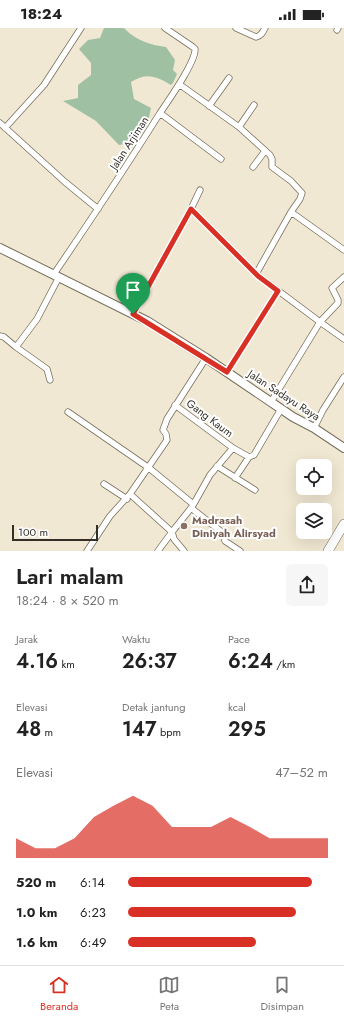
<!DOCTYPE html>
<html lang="id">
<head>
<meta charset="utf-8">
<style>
	:root { --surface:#fff; --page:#f6f6f6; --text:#222; --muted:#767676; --line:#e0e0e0; --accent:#d93025 }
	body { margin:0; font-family:Jost,sans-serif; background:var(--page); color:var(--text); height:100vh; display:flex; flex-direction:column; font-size:15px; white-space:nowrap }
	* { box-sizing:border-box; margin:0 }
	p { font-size:13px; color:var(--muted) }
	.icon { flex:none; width:22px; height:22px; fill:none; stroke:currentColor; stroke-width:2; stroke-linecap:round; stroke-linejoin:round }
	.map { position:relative; height:523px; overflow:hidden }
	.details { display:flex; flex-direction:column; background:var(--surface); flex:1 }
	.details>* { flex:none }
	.controls { position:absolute; left:296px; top:431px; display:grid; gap:8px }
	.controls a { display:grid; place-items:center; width:36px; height:36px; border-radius:6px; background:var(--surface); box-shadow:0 4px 16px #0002; font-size:20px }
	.scale { position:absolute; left:12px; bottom:10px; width:86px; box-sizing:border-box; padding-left:4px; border:2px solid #332f27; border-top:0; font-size:11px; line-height:14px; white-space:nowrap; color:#332f27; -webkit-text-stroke:3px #fff; paint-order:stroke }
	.pin { position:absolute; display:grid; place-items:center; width:34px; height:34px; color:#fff; margin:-41px -17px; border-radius:50% 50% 50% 0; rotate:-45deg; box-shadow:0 0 4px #0007 }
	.pin .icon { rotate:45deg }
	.round { display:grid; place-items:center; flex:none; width:42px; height:42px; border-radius:6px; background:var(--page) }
	.overview { display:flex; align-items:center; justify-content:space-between; height:68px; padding:0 16px }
	h1 { font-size:22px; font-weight:600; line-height:30px }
	.metrics { display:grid; grid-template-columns:repeat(3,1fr); gap:6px; height:68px; padding:4px 16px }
	.metrics div { display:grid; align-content:center }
	.metrics b { font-size:20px; font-weight:600 }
	.metrics small { font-size:11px; font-weight:400 }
	.metrics p { font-size:11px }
	.chart { height:112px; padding:8px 16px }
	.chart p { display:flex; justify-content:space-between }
	.chart svg { width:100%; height:72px; margin-top:4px; fill:var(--accent); opacity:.7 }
	ul { padding:0 16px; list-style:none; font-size:13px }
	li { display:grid; grid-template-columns:64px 48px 1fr; align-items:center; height:30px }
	li i { height:10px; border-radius:5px; background:var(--accent) }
	.status { display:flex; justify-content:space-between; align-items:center; height:28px; padding:0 20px; background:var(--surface); direction:ltr }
	.status svg { height:11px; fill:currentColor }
	.dock { display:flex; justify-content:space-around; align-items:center; height:56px; border-top:1px solid var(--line); background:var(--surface); font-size:11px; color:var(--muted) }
	.dock a { display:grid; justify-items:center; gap:2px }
	.dock .current { color:var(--accent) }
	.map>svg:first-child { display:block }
	.forest { fill:#a0c0a4 }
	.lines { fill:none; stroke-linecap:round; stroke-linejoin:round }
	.street-casing { stroke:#766e5c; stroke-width:7 }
	.secondary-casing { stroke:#766e5c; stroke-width:10 }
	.primary-casing { stroke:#766e5c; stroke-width:10 }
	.street { stroke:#fff; stroke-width:5.5 }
	.secondary { stroke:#fff; stroke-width:8 }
	.primary { stroke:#fff; stroke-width:9 }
	.route-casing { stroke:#fff; stroke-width:8 }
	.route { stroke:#d93025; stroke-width:5 }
	.education-dot { fill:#8d6e63; stroke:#fff; stroke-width:1.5 }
	.labels { text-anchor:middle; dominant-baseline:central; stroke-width:4; stroke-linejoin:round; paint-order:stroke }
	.street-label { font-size:11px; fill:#332f27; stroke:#fff }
	.education-label { font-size:11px; font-weight:bold; fill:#785e54; stroke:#fff; text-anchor:start }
</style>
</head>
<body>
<div class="status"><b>18:24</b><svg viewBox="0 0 49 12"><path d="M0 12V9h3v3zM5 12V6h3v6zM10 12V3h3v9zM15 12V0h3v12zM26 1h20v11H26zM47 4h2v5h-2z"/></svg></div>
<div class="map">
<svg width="344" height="523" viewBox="0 0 344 523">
	<rect width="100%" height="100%" fill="#f1e8d3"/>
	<path class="forest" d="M104,0h20c11,12 26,17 42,19l9,13 -2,10 4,4 -4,9 -2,2c-14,-9 -25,-13 -40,-3l3,17 17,9 -4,19 -12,15 -16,3 -23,-24 -33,-20 15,-3v-13l13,-10v-12l-12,-14 9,-9 12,-2z"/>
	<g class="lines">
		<g class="street-casing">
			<path id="street" d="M236,0l20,9c5,-1 7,-5 9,-9
				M337,2l1,-2
				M179,56l60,43 31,28 2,4v8l19,14 11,12 -2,6 -9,13
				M209,78l20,-28
				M160,85l61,46
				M0,95l65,59 33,27
				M239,99l15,-22
				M5,100l39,-43 37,-57
				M253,139l12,-16
				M200,162l-9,19 65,65
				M54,246c36,-53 72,-107 106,-161 8,-12 36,-51 35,-64l-2,-2 -28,-19
				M344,249l-12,11 6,12v3l-18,19 24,17
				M133,286l58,-105
				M0,308l4,1 12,10 21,-28 22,-42
				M16,319l31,22 3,11
				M227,344l51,-81
				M271,374l49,-80 -64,-48 35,-62 53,38
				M175,377l58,43
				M68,384l81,56 44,36
				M314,400l9,-18 21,-33
				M217,438l38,24
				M235,450l14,-21
				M104,456l23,15
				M130,466l42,38 19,-24 32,25 2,8 15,10
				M192,479l18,-32 22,-26 1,-1 16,9 5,-2 27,-46
				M172,504l2,7 10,12
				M87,523l23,-35 20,-22 37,-54 -1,-6 -3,-4 4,-11 39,-61
				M158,523l14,-19"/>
		</g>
		<g class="secondary-casing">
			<path id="secondary" d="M0,220l147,73 59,37 87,59 21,11 30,20"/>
		</g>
		<g class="primary-casing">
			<path id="primary" d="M328,523l16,-27"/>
		</g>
		<use href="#street" class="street"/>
		<use href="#secondary" class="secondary"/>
		<use href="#primary" class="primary"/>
	</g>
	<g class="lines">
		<g class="route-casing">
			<path id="route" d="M191,181l67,67 20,15 -51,81 -94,-58z"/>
		</g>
		<use href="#route" class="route"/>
	</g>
	<circle class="education-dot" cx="184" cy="498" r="4"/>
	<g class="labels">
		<g class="street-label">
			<text transform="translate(129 115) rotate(-57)">Jalan Arjiman</text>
			<text transform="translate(284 367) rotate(33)">Jalan Sadayu Raya</text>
			<text transform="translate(210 390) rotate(37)">Gang Kaum</text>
		</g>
		<g class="education-label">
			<text x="192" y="492">Madrasah<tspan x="192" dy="13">Diniyah Alirsyad</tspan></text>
		</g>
	</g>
</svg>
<div class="controls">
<a><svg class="icon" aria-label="locate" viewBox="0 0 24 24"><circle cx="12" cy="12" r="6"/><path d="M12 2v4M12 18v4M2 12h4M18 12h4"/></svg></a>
<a><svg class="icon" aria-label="layers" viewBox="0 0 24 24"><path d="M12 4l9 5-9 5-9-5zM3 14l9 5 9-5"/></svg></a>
</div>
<div class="scale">100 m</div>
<div class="pin" style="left:133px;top:286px;background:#1e9e55"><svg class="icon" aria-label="arrive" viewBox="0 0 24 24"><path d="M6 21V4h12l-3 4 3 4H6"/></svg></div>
</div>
<section class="details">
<div class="overview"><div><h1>Lari malam</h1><p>18:24 · 8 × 520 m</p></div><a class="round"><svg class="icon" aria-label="share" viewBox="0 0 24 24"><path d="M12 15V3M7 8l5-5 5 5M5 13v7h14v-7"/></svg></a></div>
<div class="metrics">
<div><p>Jarak</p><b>4.16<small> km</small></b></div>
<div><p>Waktu</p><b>26:37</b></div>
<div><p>Pace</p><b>6:24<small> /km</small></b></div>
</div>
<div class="metrics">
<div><p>Elevasi</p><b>48<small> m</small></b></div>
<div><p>Detak jantung</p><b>147<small> bpm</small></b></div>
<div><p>kcal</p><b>295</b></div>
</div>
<div class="chart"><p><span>Elevasi</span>47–52 m</p>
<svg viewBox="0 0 160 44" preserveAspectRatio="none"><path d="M0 44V32L10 38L20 38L30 32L40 19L50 12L60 6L70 12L80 25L90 25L100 25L110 19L120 25L130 32L140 32L150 32L160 32V44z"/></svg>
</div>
<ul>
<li><b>520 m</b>6:14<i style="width:92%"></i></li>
<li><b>1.0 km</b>6:23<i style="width:84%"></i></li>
<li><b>1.6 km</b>6:49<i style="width:64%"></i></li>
</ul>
</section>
<nav class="dock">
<a class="current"><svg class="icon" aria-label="home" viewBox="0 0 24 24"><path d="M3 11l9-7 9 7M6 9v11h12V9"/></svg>Beranda</a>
<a><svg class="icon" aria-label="map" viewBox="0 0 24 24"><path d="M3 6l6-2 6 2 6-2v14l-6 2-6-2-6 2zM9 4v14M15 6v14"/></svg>Peta</a>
<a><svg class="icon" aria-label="saved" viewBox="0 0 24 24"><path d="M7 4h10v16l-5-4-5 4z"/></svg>Disimpan</a>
</nav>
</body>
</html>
